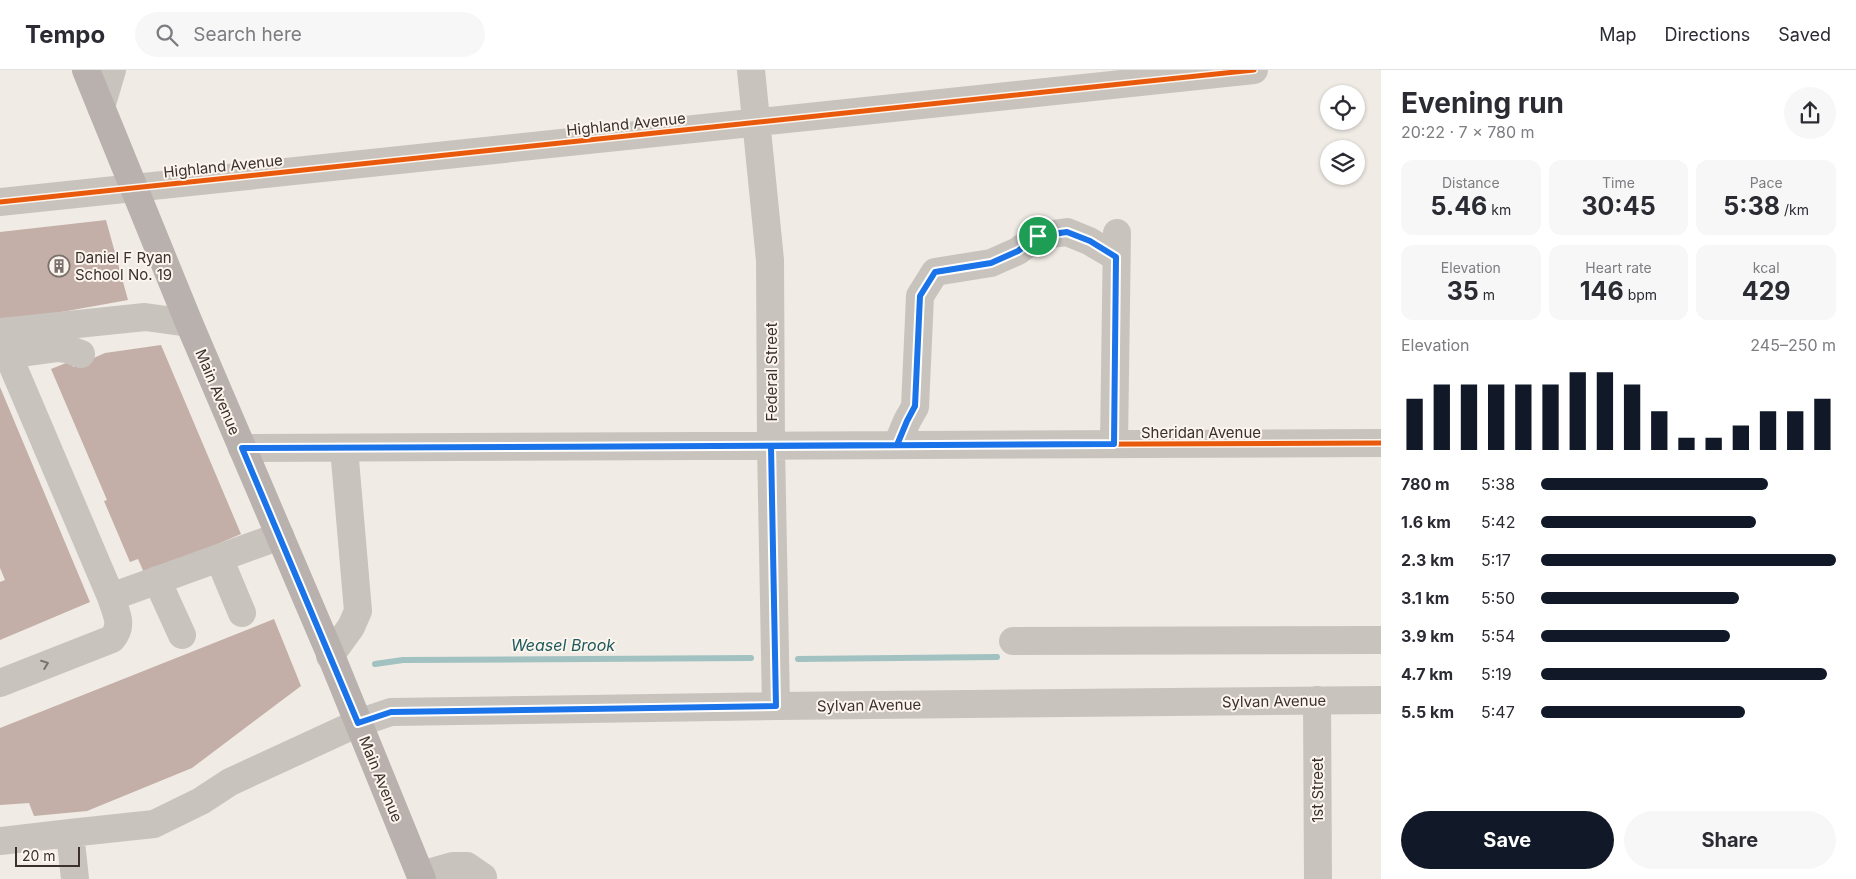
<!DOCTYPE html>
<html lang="en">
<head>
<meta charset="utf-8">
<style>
	:root { --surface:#fff; --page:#f7f7f7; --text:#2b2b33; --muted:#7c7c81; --line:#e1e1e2; --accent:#111827 }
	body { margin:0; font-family:Inter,sans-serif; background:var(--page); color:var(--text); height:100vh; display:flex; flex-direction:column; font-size:19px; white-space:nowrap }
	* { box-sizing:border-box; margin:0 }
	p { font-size:16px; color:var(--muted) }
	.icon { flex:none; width:28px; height:28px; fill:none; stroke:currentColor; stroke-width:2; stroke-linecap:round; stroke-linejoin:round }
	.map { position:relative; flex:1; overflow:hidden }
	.sheet { display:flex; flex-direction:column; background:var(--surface); width:475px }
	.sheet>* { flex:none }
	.buttons { position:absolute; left:1320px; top:15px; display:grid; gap:10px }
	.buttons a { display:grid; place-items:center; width:45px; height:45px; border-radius:50%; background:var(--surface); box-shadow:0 1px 4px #0004; font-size:25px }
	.scale { position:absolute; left:15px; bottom:12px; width:65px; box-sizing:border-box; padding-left:5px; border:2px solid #3b302b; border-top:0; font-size:14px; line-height:18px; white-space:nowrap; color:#3b302b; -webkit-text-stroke:4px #fbf5ee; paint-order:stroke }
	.pin { position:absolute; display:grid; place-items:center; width:42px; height:42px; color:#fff; margin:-21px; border:2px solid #fff; border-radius:50%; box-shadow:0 1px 5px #0007 }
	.round { display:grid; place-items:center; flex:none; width:52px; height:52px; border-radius:26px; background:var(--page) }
	.head { display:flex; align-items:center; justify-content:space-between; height:85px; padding:0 20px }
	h1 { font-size:28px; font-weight:700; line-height:38px }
	.figures { display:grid; grid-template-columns:repeat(3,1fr); gap:8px; height:85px; padding:5px 20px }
	.figures div { display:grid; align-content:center; border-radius:12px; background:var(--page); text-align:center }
	.figures b { font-size:25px; font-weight:700 }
	.figures small { font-size:14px; font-weight:400 }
	.figures p { font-size:14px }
	.chart { height:140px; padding:10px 20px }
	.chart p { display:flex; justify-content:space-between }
	.chart svg { width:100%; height:90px; margin-top:5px; stroke:var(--accent); stroke-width:6 }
	.action { display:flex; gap:10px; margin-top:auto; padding:10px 20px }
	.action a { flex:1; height:58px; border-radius:30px; background:var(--accent); color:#fff; font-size:20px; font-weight:700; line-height:58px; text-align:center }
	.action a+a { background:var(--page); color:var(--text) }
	ul { padding:0 20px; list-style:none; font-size:16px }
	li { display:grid; grid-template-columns:80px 60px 1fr; align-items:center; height:38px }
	li i { height:12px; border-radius:6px; background:var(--accent) }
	header { display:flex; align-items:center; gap:30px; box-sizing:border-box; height:70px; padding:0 25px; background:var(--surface); border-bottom:1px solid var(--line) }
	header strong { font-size:24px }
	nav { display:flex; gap:28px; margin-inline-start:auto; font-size:18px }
	.search { width:350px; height:45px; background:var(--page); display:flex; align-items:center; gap:12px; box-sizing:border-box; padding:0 18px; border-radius:28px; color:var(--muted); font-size:19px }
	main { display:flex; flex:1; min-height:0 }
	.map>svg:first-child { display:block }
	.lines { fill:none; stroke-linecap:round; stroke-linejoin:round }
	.stream { stroke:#a1c2c1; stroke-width:6 }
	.building { fill:#c3afa7 }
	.minor { stroke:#c9c3be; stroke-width:28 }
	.major { stroke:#b8b1ad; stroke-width:28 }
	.cycleway-casing { stroke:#fbf5ee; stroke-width:8 }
	.cycleway { stroke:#e8590c; stroke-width:5 }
	.oneway { stroke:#7b726d }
	.route-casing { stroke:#fff; stroke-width:10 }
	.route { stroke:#1a73e8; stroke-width:6 }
	.labels { text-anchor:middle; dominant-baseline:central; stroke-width:4; stroke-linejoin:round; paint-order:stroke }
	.street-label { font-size:15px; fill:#3b302b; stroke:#fbf5ee }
	.poi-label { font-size:15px; fill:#3b302b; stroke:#fbf5ee; text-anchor:start }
	.water-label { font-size:16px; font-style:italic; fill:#1f5a5e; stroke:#fbf5ee }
</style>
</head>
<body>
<header>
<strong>Tempo</strong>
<div class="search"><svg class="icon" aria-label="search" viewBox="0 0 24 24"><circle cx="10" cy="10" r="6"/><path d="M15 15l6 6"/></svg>Search here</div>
<nav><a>Map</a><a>Directions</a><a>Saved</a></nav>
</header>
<main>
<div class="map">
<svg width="1381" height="809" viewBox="0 0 1381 809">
	<rect width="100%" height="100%" fill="#f0ebe5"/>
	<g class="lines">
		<path class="stream" d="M798,589l199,-2
			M375,594l28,-4 348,-2"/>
	</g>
	<path class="building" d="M106,150l22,80 -128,23v-91z
		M161,275l80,189 -96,41 -7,-16 -8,3 -26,-61 3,-1 -56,-131 20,-8 2,6 32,-14z
		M0,317l90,215 -90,38v-58l5,-2 -5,-12z
		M274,549l27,67 -109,82 -105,43 -53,5 -5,-13 -29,2v-77z"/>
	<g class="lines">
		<path class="minor" d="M751,0l19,190 1,186 5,260
			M101,37l11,-37
			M0,132l1254,-132
			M0,262l145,-15 44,6
			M0,286l58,-8 9,1 14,5
			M1114,374l3,-211
			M897,375l10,-24 8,-14 5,-111 15,-24 56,-9 27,-12 20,-15 29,-4 22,9 27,16
			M242,378l1139,-5
			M219,488l23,55
			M157,510l25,55
			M111,527l169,-61
			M1013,571l368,-1
			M330,586l21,-29 7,-16 -14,-163
			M0,613l112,-44c12,-14 4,-26 -1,-42l-103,-242
			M1317,630l1,179
			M0,771l70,-8
			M421,805l32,-9h14l16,11
			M75,809l-5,-46 84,-9 47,-23 29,-19 128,-59 33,-11 385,-6 605,-6"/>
		<path class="major" d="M86,0l103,253 143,335 90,221"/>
		<g class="cycleway-casing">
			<path id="cycleway" d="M0,132l1254,-132
				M242,378l1139,-5"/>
		</g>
		<use href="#cycleway" class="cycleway"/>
	</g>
	<defs><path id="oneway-chevron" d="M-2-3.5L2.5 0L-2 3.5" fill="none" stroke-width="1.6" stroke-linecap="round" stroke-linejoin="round" transform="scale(1.25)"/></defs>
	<use class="oneway" href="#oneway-chevron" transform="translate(45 594) rotate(-21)"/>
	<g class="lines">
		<g class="route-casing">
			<path id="route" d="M1038,166l-20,15 -27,12 -56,9 -15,24 -5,110 -8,15 -10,24c-218,1 -437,3 -655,3l116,275 33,-11 385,-6 -5,-260c115,-1 229,-1 343,-2l2,-187 -26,-16 -23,-9 -29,4"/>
		</g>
		<use href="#route" class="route"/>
	</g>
	<defs>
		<g id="building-ring" transform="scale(1.125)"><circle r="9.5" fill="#fbf5ee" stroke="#7a716c" stroke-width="1.5"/><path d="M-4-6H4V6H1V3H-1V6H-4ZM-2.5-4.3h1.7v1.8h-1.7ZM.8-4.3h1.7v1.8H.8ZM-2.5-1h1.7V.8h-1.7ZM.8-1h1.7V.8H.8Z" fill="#7a716c"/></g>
	</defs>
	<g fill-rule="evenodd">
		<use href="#building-ring" x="59" y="196"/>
	</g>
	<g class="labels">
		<g class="street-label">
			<text transform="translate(626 54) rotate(-6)">Highland Avenue</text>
			<text transform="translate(223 96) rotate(-6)">Highland Avenue</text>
			<text transform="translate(771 302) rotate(-90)">Federal Street</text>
			<text transform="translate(218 322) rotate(67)">Main Avenue</text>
			<text x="1201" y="362">Sheridan Avenue</text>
			<text transform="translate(1274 631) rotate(-1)">Sylvan Avenue</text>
			<text transform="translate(869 635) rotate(-1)">Sylvan Avenue</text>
			<text transform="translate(381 709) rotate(68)">Main Avenue</text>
			<text transform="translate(1317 720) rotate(-90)">1st Street</text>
		</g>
		<g class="poi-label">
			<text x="75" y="187">Daniel F Ryan<tspan x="75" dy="17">School No. 19</tspan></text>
		</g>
		<g class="water-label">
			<text x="563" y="575">Weasel Brook</text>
		</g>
	</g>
</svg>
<div class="buttons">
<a><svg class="icon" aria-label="locate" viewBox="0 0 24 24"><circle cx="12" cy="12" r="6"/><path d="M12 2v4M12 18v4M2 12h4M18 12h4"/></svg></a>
<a><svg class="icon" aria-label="layers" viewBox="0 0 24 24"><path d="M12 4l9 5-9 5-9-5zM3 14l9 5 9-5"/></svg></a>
</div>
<div class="scale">20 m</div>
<div class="pin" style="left:1038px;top:166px;background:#1e9e55"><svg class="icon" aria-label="arrive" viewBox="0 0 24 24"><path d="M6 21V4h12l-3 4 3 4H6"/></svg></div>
</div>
<section class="sheet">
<div class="head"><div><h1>Evening run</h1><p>20:22 · 7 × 780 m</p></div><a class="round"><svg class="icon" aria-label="share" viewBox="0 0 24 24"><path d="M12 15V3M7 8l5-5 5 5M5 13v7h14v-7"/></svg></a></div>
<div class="figures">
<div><p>Distance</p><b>5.46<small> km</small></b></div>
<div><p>Time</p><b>30:45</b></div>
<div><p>Pace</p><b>5:38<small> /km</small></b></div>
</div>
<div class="figures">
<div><p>Elevation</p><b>35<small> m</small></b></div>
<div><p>Heart rate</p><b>146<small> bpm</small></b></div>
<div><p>kcal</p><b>429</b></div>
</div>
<div class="chart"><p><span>Elevation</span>245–250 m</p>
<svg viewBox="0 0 160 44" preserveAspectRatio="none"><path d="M5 44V19M15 44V12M25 44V12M35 44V12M45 44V12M55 44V12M65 44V6M75 44V6M85 44V12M95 44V25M105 44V38M115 44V38M125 44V32M135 44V25M145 44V25M155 44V19"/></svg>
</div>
<ul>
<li><b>780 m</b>5:38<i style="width:77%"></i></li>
<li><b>1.6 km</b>5:42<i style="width:73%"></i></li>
<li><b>2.3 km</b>5:17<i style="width:100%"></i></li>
<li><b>3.1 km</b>5:50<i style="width:67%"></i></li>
<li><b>3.9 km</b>5:54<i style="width:64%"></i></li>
<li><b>4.7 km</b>5:19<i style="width:97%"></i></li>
<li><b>5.5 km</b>5:47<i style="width:69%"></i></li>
</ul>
<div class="action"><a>Save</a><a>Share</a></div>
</section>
</main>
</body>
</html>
